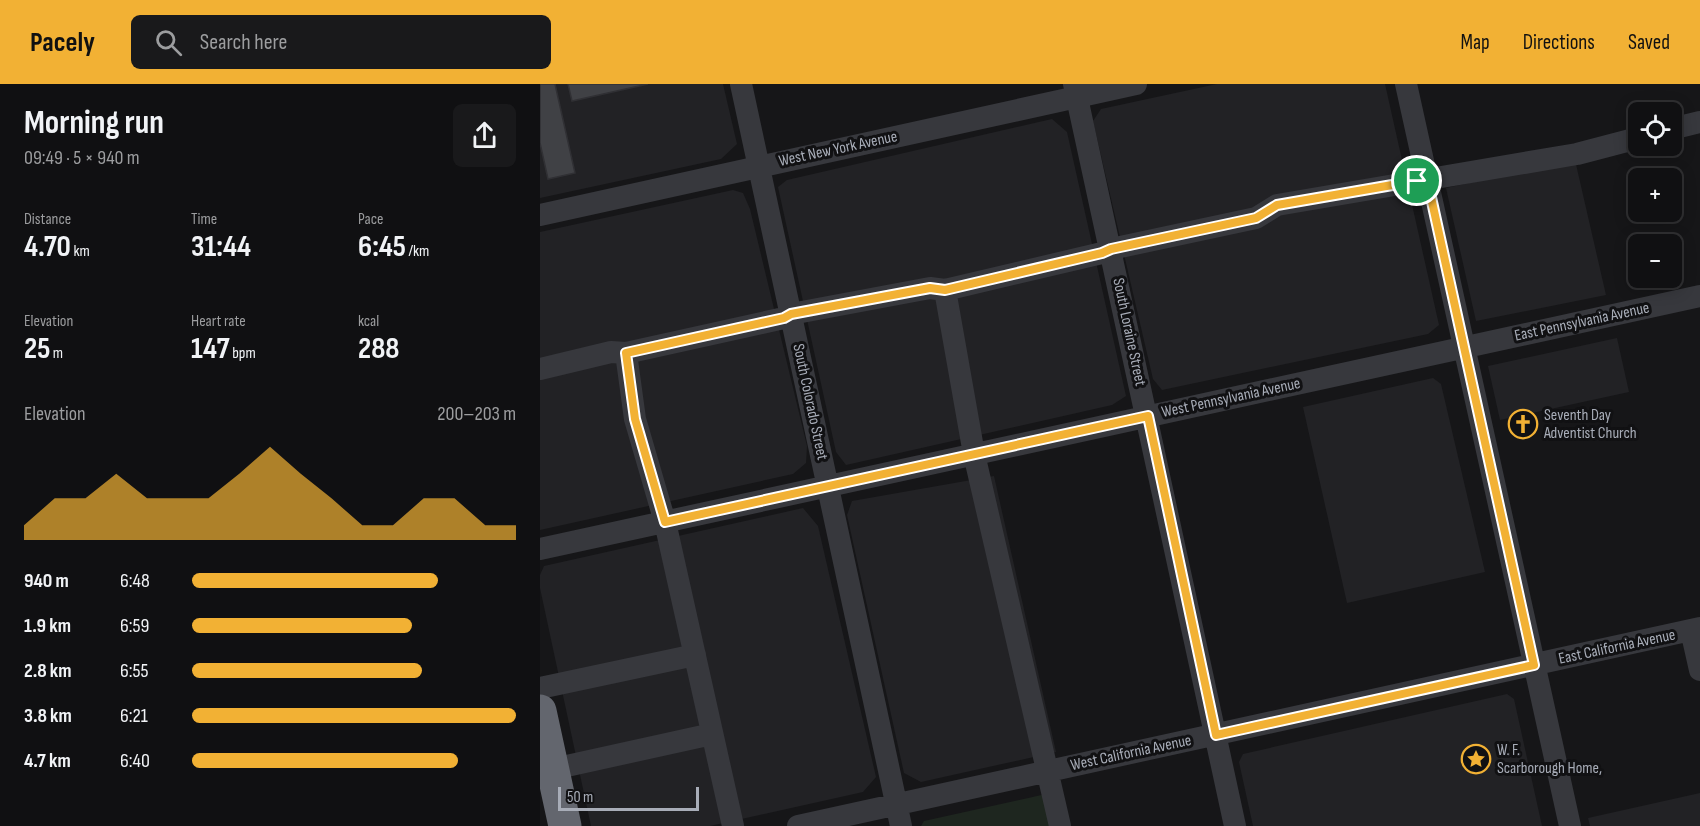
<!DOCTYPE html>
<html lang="en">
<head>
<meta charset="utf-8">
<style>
	:root { --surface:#101012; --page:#19191b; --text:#f1f3f6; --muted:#9c9d9f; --line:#303032; --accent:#f2b134 }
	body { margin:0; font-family:"Sofia Sans Condensed",sans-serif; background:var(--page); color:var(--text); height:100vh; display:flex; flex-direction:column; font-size:22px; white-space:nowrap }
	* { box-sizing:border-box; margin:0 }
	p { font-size:20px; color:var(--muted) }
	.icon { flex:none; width:33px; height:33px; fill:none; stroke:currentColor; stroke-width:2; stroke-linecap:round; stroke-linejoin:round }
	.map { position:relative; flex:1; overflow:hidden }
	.panel { display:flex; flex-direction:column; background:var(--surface); width:540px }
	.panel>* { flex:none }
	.buttons { position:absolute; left:1088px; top:18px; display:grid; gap:12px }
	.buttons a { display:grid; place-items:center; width:54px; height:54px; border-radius:9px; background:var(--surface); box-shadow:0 3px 15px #0003,0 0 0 2px var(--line); font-size:30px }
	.scale { position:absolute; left:18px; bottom:15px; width:141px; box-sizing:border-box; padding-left:6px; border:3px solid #a8adb8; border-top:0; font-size:16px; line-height:21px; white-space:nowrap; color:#a8adb8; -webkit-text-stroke:4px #111113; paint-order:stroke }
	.pin { position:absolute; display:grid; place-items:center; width:51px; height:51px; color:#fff; margin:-26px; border:3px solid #fff; border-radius:50%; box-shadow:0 2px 6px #0007 }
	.round { display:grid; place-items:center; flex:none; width:63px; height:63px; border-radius:9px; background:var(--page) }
	.overview { display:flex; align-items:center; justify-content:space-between; height:102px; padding:0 24px }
	h1 { font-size:33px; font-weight:700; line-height:45px }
	.figures { display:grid; grid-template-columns:repeat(3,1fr); gap:9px; height:102px; padding:6px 24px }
	.figures div { display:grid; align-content:center }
	.figures b { font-size:30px; font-weight:700 }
	.figures small { font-size:16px; font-weight:400 }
	.figures p { font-size:16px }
	.chart { height:168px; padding:12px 24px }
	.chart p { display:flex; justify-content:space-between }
	.chart svg { width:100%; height:108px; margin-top:6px; fill:var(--accent); opacity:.7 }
	ul { padding:0 24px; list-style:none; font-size:20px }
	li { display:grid; grid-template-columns:96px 72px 1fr; align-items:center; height:45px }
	li i { height:15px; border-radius:8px; background:var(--accent) }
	header { display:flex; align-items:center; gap:36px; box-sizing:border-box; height:84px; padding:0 30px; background:var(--accent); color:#111 }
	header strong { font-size:28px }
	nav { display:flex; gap:33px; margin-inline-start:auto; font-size:21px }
	.search { width:420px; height:54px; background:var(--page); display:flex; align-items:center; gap:15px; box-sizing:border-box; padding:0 21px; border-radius:9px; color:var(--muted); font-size:22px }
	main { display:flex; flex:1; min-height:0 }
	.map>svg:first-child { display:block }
	.built { fill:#222225 }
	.green { fill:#1e261f }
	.building { fill:#404145; stroke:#303034; stroke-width:1.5 }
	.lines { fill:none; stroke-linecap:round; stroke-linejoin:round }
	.minor { stroke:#37383d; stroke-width:22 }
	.highway { stroke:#63666e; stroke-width:33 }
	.route-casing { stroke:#fff; stroke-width:12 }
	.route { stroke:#f2b134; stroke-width:8 }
	.labels { text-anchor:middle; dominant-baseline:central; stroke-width:6; stroke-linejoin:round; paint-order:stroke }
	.street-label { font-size:16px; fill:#a8adb8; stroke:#111113 }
	.poi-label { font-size:16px; fill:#a8adb8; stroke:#111113; text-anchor:start }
</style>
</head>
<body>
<header>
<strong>Pacely</strong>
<div class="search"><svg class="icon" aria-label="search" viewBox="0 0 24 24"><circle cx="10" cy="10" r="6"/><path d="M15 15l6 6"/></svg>Search here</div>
<nav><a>Map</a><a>Directions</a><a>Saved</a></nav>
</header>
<main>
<section class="panel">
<div class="overview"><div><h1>Morning run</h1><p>09:49 · 5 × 940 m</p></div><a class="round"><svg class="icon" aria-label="share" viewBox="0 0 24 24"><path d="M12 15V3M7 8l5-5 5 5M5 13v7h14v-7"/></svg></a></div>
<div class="figures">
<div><p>Distance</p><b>4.70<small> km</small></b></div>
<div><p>Time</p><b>31:44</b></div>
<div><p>Pace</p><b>6:45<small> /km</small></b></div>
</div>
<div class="figures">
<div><p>Elevation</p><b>25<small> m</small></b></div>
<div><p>Heart rate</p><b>147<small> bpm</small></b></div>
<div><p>kcal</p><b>288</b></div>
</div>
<div class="chart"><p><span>Elevation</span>200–203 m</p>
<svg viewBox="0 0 160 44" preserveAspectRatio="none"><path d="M0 44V38L10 27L20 27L30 17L40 27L50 27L60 27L70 17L80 6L90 17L100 27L110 38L120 38L130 27L140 27L150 38L160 38V44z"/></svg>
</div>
<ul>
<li><b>940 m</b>6:48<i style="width:76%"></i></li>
<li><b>1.9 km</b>6:59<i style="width:68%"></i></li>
<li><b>2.8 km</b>6:55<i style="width:71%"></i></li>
<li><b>3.8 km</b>6:21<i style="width:100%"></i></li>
<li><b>4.7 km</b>6:40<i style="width:82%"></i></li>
</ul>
</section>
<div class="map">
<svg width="1160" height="742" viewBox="0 0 1160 742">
	<rect width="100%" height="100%" fill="#161618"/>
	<path class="built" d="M0,0h183l14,60 -16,15 -181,39z
		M677,0h168l54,241 -11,9 -266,56 -9,-11 -60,-258 8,-12z
		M512,35l15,13 59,264 -14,9 -266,60 -10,-13 -58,-265 9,-7z
		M1035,76l31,135 -130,26 -30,-133z
		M193,106l10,3 7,16 57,237 -1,17 -13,11 -253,56v-298z
		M1077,254l12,54 -129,28 -12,-54z
		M893,294l8,6 44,188 -138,31 -44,-196z
		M454,392l62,276 -135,30 -17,-9 -57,-258 5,-14z
		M263,424l15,18 58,251 -13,15 -153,34h-119l-51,-238v-13l4,-9z
		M967,610l7,5 28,127h-289l-14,-64 4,-8z
		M1160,709v33h-110l-2,-8z"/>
	<path class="green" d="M506,710l7,32h-132l3,-5z"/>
	<path class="building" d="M0,0h15l20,89 -27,6 -8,-36z
		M28,0h80l-76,17z"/>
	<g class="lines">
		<path class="minor" d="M201,0l160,742
			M534,0l161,742
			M866,0l164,742
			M1131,45l29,-7
			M0,131l596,-131
			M405,206l29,164 86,372
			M86,269l9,66 30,103 68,304
			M0,285l71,-17 15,1 158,-35 7,-4 139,-26 15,2 157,-37 9,-4 145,-31 21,-13 300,-51 61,-16
			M0,465l1160,-253
			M1151,546l9,40
			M0,604l155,-33
			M13,685l159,-35
			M258,742l902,-198"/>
		<path class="highway" d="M0,627l25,115"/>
	</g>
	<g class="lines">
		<g class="route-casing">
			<path id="route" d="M887,95l107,486 -318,70 -68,-319 -483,106 -30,-103 -9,-66 158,-35 7,-4 139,-26 15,2 157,-37 9,-4 145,-31 21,-13z"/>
		</g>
		<use href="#route" class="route"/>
	</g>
	<defs>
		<g id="church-ring" transform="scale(1.5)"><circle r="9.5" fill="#111113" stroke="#f2b134" stroke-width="1.5"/><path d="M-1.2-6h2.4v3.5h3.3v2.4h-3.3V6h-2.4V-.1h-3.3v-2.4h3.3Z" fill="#f2b134"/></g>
		<g id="sight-ring" transform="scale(1.5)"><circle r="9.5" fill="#111113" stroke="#f2b134" stroke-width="1.5"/><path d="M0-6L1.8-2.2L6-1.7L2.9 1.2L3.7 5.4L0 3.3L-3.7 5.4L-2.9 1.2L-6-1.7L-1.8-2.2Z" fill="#f2b134"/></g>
	</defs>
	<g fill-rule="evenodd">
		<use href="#church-ring" x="983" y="340"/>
		<use href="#sight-ring" x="936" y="675"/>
	</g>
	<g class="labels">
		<g class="street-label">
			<text transform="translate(298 65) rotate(-12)">West New York Avenue</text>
			<text transform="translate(1042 238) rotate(-12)">East Pennsylvania Avenue</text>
			<text transform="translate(589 248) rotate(78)">South Loraine Street</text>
			<text transform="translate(691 314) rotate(-12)">West Pennsylvania Avenue</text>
			<text transform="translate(270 318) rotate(78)">South Colorado Street</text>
			<text transform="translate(1077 563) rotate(-12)">East California Avenue</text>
			<text transform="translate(591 669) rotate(-12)">West California Avenue</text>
		</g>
		<g class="poi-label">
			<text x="1004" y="331">Seventh Day<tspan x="1004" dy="18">Adventist Church</tspan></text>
			<text x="957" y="666">W. F.<tspan x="957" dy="18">Scarborough Home,</tspan></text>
		</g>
	</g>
</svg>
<div class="buttons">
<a><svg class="icon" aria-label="locate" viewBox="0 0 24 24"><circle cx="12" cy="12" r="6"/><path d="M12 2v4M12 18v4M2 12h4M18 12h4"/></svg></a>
<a>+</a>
<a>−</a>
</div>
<div class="scale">50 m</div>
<div class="pin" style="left:877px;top:97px;background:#1e9e55"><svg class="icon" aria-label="arrive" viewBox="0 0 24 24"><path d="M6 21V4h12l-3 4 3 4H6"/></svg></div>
</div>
</main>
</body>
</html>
